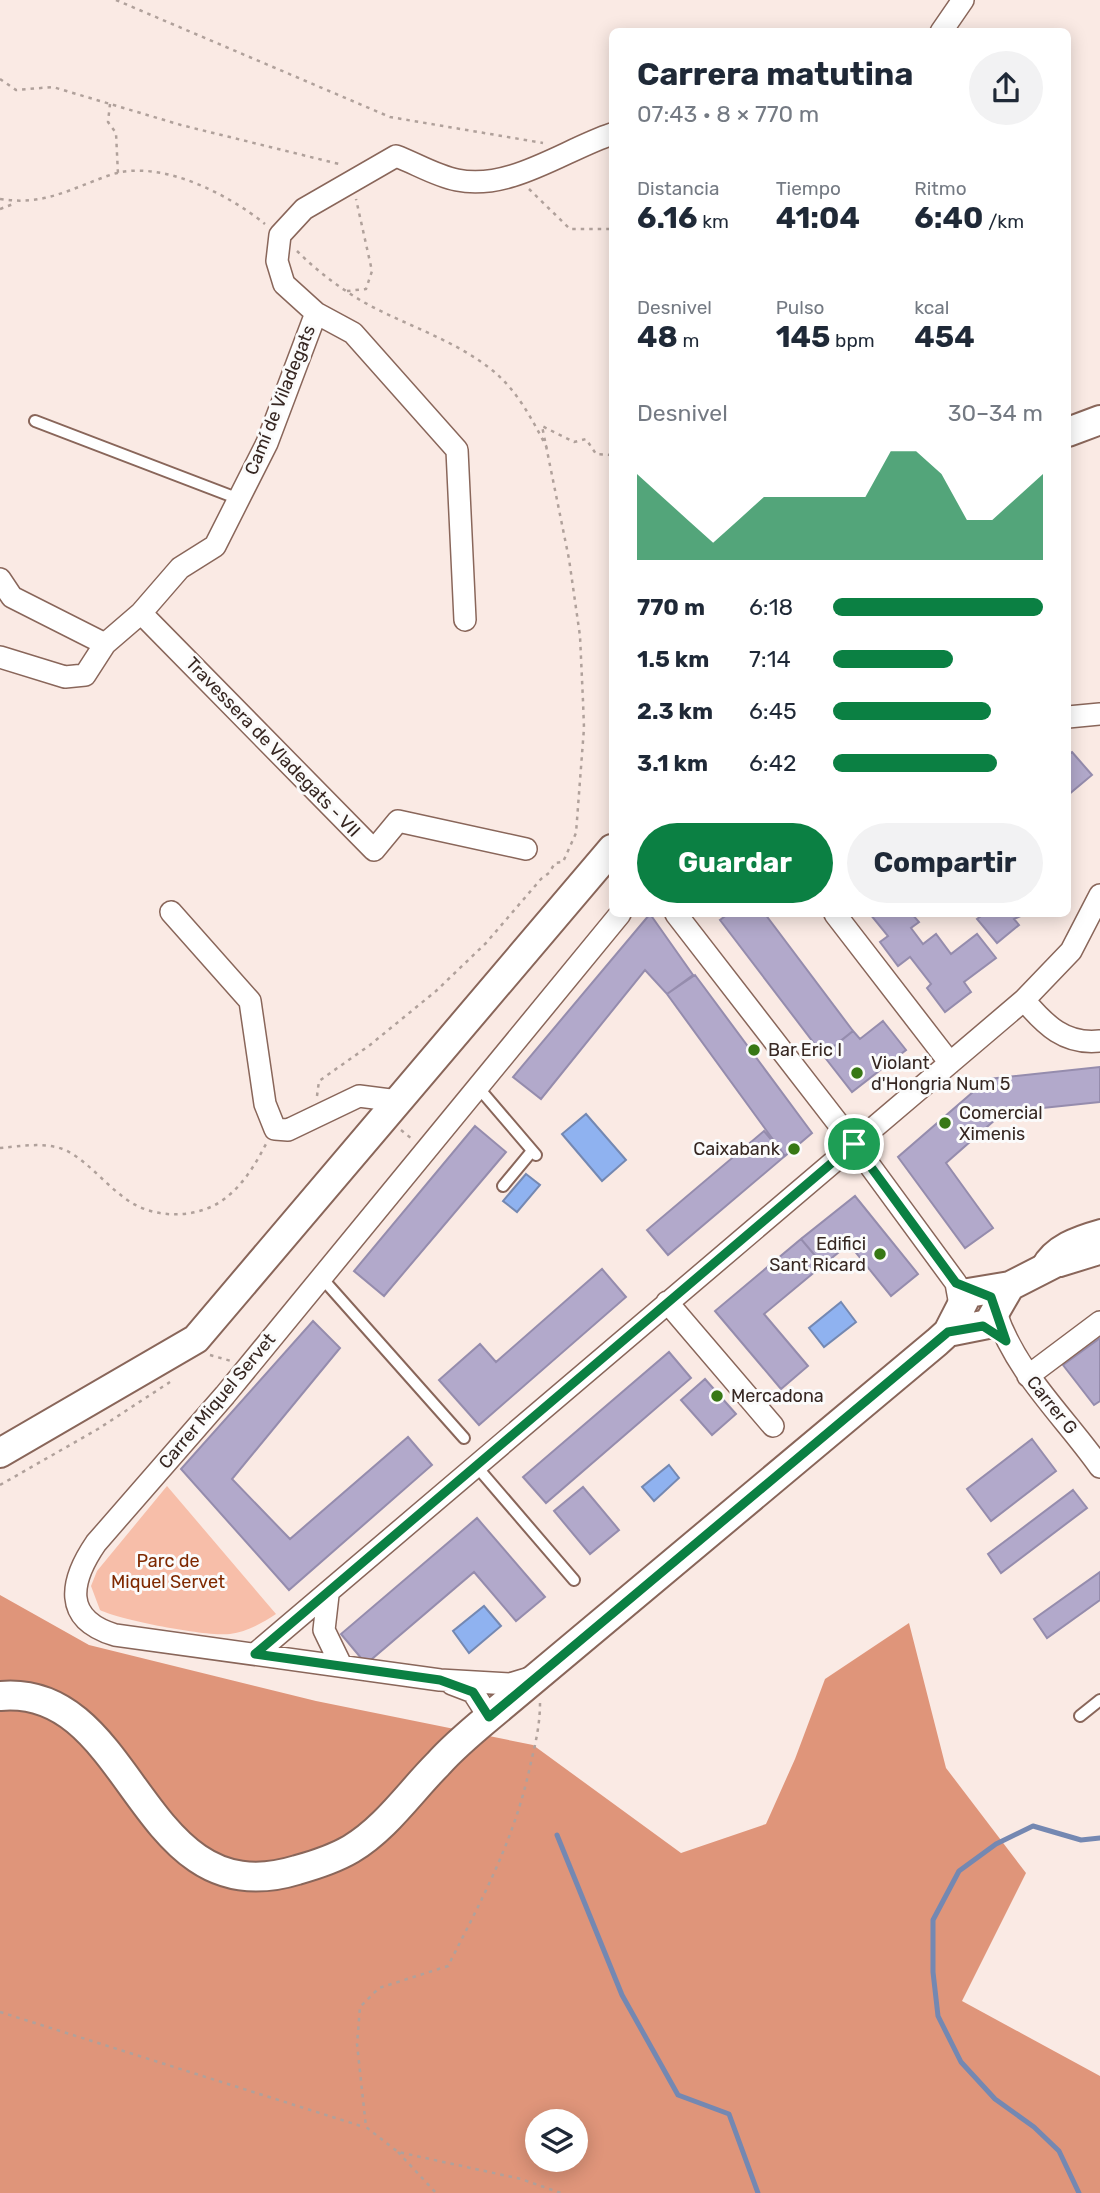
<!DOCTYPE html>
<html lang="es">
<head>
<meta charset="utf-8">
<style>
	:root { --surface:#fff; --page:#f2f2f3; --text:#1f2937; --muted:#747a83; --accent:#0b8043 }
	body { margin:0; font-family:Rubik,sans-serif; background:var(--page); color:var(--text); height:100vh; display:flex; flex-direction:column; font-size:26px; white-space:nowrap }
	* { box-sizing:border-box; margin:0 }
	p { font-size:23px; color:var(--muted) }
	.icon { flex:none; width:38px; height:38px; fill:none; stroke:currentColor; stroke-width:2; stroke-linecap:round; stroke-linejoin:round }
	.map { position:relative; flex:1; overflow:hidden }
	.sheet { position:absolute; left:609px; top:28px; width:462px; height:889px; display:flex; flex-direction:column; background:var(--surface); border-radius:10px; box-shadow:0 4px 18px #0003 }
	.sheet>* { flex:none }
	.buttons { position:absolute; left:525px; top:2109px; display:grid; gap:14px }
	.buttons a { display:grid; place-items:center; width:63px; height:63px; border-radius:50%; background:var(--surface); box-shadow:0 4px 18px #0003; font-size:35px }
	.pin { position:absolute; display:grid; place-items:center; width:60px; height:60px; color:#fff; margin:-30px; border:4px solid #fff; border-radius:50%; box-shadow:0 2px 7px #0007 }
	.round { display:grid; place-items:center; flex:none; width:74px; height:74px; border-radius:37px; background:var(--page) }
	.overview { display:flex; align-items:center; justify-content:space-between; height:119px; padding:0 28px }
	h1 { font-size:32px; font-weight:700; line-height:52px }
	.metrics { display:grid; grid-template-columns:repeat(3,1fr); gap:10px; height:119px; padding:7px 28px }
	.metrics div { display:grid; align-content:center }
	.metrics b { font-size:30px; font-weight:700 }
	.metrics small { font-size:19px; font-weight:400 }
	.metrics p { font-size:19px }
	.chart { height:196px; padding:14px 28px }
	.chart p { display:flex; justify-content:space-between }
	.chart svg { width:100%; height:126px; margin-top:7px; fill:var(--accent); opacity:.7 }
	.action { display:flex; gap:14px; margin-top:auto; padding:14px 28px }
	.action a { flex:1; height:80px; border-radius:42px; background:var(--accent); color:#fff; font-size:28px; font-weight:700; line-height:80px; text-align:center }
	.action a+a { background:var(--page); color:var(--text) }
	ul { padding:0 28px; list-style:none; font-size:23px }
	li { display:grid; grid-template-columns:112px 84px 1fr; align-items:center; height:52px }
	li i { height:18px; border-radius:9px; background:var(--accent) }
	.map>svg:first-child { display:block }
	.green { fill:#f7bea9 }
	.forest { fill:#df957a; fill-rule:evenodd }
	.water { fill:#8fb2f0; stroke:#7488b2; stroke-width:2 }
	.lines { fill:none; stroke-linecap:round; stroke-linejoin:round }
	.stream { stroke:#7488b2; stroke-width:5 }
	.building { fill:#b2a9cb; stroke:#958cad; stroke-width:2 }
	.lane-casing { stroke:#89665a; stroke-width:14 }
	.street-casing { stroke:#89665a; stroke-width:24 }
	.secondary-casing { stroke:#89665a; stroke-width:32 }
	.path { stroke:#b0a19b; stroke-width:2.5; stroke-dasharray:3.5 5; stroke-linecap:butt }
	.lane { stroke:#fff; stroke-width:10 }
	.street { stroke:#fff; stroke-width:21 }
	.secondary { stroke:#fff; stroke-width:28 }
	.route-casing { stroke:#fff; stroke-width:14 }
	.route { stroke:#0b8043; stroke-width:9 }
	.poi-dot { fill:#377815; stroke:#fbfbfb; stroke-width:2.5 }
	.labels { text-anchor:middle; dominant-baseline:central; stroke-width:6; stroke-linejoin:round; paint-order:stroke }
	.street-label { font-size:18px; fill:#362722; stroke:#fbfbfb }
	.poi-label { font-size:18px; fill:#362722; stroke:#fbfbfb; text-anchor:start }
	.park-label { font-size:18px; fill:#7f2900; stroke:#fbfbfb }
</style>
</head>
<body>
<div class="map">
<svg width="1100" height="2193" viewBox="0 0 1100 2193">
	<rect width="100%" height="100%" fill="#faeae4"/>
	<path class="green" d="M167,1486l109,128c-14,9 -29,18 -46,20 -22,3 -110,-14 -130,-24l-9,-24 6,-15z"/>
	<path class="forest" d="M0,1595l89,50 227,56 217,44 148,108 85,-29 29,-65 30,-80 84,-56 37,145 80,105 -64,128 138,75v117h-1100zM537,2121h39v39h-39z"/>
	<path class="water" d="M586,1114l40,46 -24,21 -40,-47z
		M526,1174l14,11 -23,27 -14,-11z
		M841,1302l15,20 -32,25 -15,-19z
		M669,1465l10,13 -25,23 -12,-14z
		M484,1606l17,20 -32,27 -16,-22z"/>
	<g class="lines">
		<path class="stream" d="M557,1835l65,160 56,100 51,19 29,79
			M1079,2193l-20,-42 -25,-24 -39,-28 -34,-37 -23,-46 -5,-44v-52l26,-49 37,-27 37,-18 48,14 19,-2"/>
	</g>
	<path class="building" d="M1072,752l20,23 -24,20v-40z
		M650,914l43,61 -26,19 -22,-24 -104,129 -28,-22z
		M728,914h37l88,117 -30,24 -103,-135z
		M870,914h42l7,8 -8,6 12,16 13,-10 15,20 26,-20 19,24 -32,24 7,10 -26,20 -18,-24 4,-4 -21,-27 -12,9 -18,-24 8,-6z
		M984,914h41l-11,5 5,6 -22,18 -20,-24z
		M695,975l117,158 -27,23 -118,-162z
		M883,1021l23,29 -54,42 -29,-37 30,-24 7,8z
		M1100,1067v35l-96,10 -58,51 47,65 -28,20 -67,-91 90,-78z
		M475,1126l31,26 -122,144 -30,-25z
		M764,1131l21,25 -117,99 -21,-25z
		M855,1196l63,78 -27,22 -42,-52 -26,21 -22,-26z
		M801,1239l22,26 -59,49 44,52 -27,23 -66,-78z
		M602,1269l24,28 -147,128 -40,-45 41,-36 16,18z
		M313,1321l27,27 -108,131 58,60 118,-102 24,28 -143,125 -108,-121z
		M1100,1338v63l-6,4 -31,-40z
		M669,1352l22,26 -145,125 -23,-26z
		M705,1379l31,35 -24,21 -31,-35z
		M1032,1439l24,32 -65,50 -24,-32z
		M583,1487l36,43 -29,24 -36,-43z
		M1073,1490l14,18 -86,65 -13,-19z
		M477,1518l68,79 -29,24 -42,-49 -108,92 -25,-30z
		M1100,1572v28l-53,38 -13,-19z"/>
	<g class="lines">
		<g class="lane-casing">
			<path id="lane" d="M35,421l204,78
				M477,1086l59,69
				M503,1186l29,-35
				M1037,1264c12,-23 38,-32 63,-39
				M1061,1271l39,-12
				M321,1277l143,161
				M477,1467l97,113
				M1080,1716l20,-16"/>
		</g>
		<g class="street-casing">
			<path id="street" d="M941,32l22,-32
				M0,579l12,18 93,47
				M141,613l233,237 24,-29 128,28
				M465,620l-8,-170 -104,-117 -37,-20 -32,-29 -7,-23 3,-26 24,-26 92,-53c19,7 40,20 61,24 53,11 107,-30 155,-46
				M0,657l65,20 20,-2 20,-31 36,-31 39,-45 35,-22 52,-103 49,-130
				M1068,717l32,-3
				M171,912l79,89 15,103 10,25 13,1 71,-34 39,5
				M676,914l178,230 102,139 4,22
				M835,914l115,149
				M1024,1000c21,25 41,45 76,41
				M667,1302l106,124
				M996,1313c20,60 68,103 104,154
				M1028,1376l72,-54
				M328,1595l-4,35 17,35
				M255,1654l769,-654 47,-49 29,-56
				M533,1677l-23,7 -70,-4 -325,-45c-53,-16 -45,-54 -19,-92l129,-148 395,-481
				M452,1684l21,8 16,25"/>
		</g>
		<g class="secondary-casing">
			<path id="secondary" d="M1068,432l32,-12
				M948,1332l40,-8 22,-38
				M0,1453l196,-114 416,-490
				M0,1696c136,-13 138,223 297,174 18,-5 37,-11 54,-21 35,-21 59,-57 87,-85 15,-17 33,-32 51,-47l448,-375 11,-10 20,-39 42,-7 90,-46"/>
		</g>
		<path class="path" d="M116,0l274,117 153,26
			M0,79l16,11 37,-3 128,38 162,40
			M110,104l-2,18 8,11 2,41
			M529,189l41,40h42
			M0,199c44,7 70,-10 110,-24 49,-17 118,19 155,49
			M0,209l16,-6
			M297,251c19,19 40,35 63,49 43,25 92,38 132,70 25,20 40,49 55,78
			M347,291l19,-2 6,-18 -16,-72
			M317,1096l2,-15 51,-36 66,-54 50,-48 55,-64 8,-6 6,-10 8,-1 13,-29 8,-105 -1,-27 -3,-65 -11,-77 -27,-133 32,16 12,-3 10,15 16,1
			M401,1130l11,9
			M0,1148c21,-2 50,-7 69,4 23,13 40,37 63,51 28,17 71,15 96,-7 17,-14 28,-33 38,-52
			M210,1355l21,6
			M0,1485l98,-56 72,-47
			M540,1703c0,20 -4,39 -9,59 -16,77 -48,135 -83,204l-69,22 -19,19 -3,37 9,83 32,25 123,27 40,14
			M0,2012l364,115
			M398,2152l38,41"/>
		<use href="#lane" class="lane"/>
		<use href="#street" class="street"/>
		<use href="#secondary" class="secondary"/>
	</g>
	<g class="lines">
		<g class="route-casing">
			<path id="route" d="M854,1144l102,139 35,14 15,44 -23,-15 -35,6 -459,385 -16,-25 -33,-12 -185,-26z"/>
		</g>
		<use href="#route" class="route"/>
	</g>
	<g class="poi-dot">
		<circle cx="754" cy="1050" r="7"/>
		<circle cx="857" cy="1073" r="7"/>
		<circle cx="945" cy="1123" r="7"/>
		<circle cx="794" cy="1149" r="7"/>
		<circle cx="880" cy="1254" r="7"/>
		<circle cx="717" cy="1396" r="7"/>
	</g>
	<g class="labels">
		<g class="street-label">
			<text transform="translate(280 400) rotate(-68)">Camí de Viladegats</text>
			<text transform="translate(273 747) rotate(46)">Travessera de Vladegats - VII</text>
			<text transform="translate(217 1401) rotate(-50)">Carrer Miquel Servet</text>
			<text transform="translate(1052 1405) rotate(51)">Carrer G</text>
		</g>
		<g class="poi-label">
			<text x="768" y="1050">Bar Eric I</text>
			<text x="871" y="1063">Violant<tspan x="871" dy="21">d'Hongria Num 5</tspan></text>
			<text x="959" y="1113">Comercial<tspan x="959" dy="21">Ximenis</tspan></text>
			<text x="780" y="1149" text-anchor="end">Caixabank</text>
			<text x="866" y="1244" text-anchor="end">Edifici<tspan x="866" dy="21">Sant Ricard</tspan></text>
			<text x="731" y="1396">Mercadona</text>
		</g>
		<g class="park-label">
			<text x="168" y="1561">Parc de<tspan x="168" dy="21">Miquel Servet</tspan></text>
		</g>
	</g>
</svg>
<div class="buttons">
<a><svg class="icon" aria-label="layers" viewBox="0 0 24 24"><path d="M12 4l9 5-9 5-9-5zM3 14l9 5 9-5"/></svg></a>
</div>
<div class="pin" style="left:854px;top:1144px;background:#1e9e55"><svg class="icon" aria-label="arrive" viewBox="0 0 24 24"><path d="M6 21V4h12l-3 4 3 4H6"/></svg></div>
<section class="sheet">
<div class="overview"><div><h1>Carrera matutina</h1><p>07:43 · 8 × 770 m</p></div><a class="round"><svg class="icon" aria-label="share" viewBox="0 0 24 24"><path d="M12 15V3M7 8l5-5 5 5M5 13v7h14v-7"/></svg></a></div>
<div class="metrics">
<div><p>Distancia</p><b>6.16<small> km</small></b></div>
<div><p>Tiempo</p><b>41:04</b></div>
<div><p>Ritmo</p><b>6:40<small> /km</small></b></div>
</div>
<div class="metrics">
<div><p>Desnivel</p><b>48<small> m</small></b></div>
<div><p>Pulso</p><b>145<small> bpm</small></b></div>
<div><p>kcal</p><b>454</b></div>
</div>
<div class="chart"><p><span>Desnivel</span>30–34 m</p>
<svg viewBox="0 0 160 44" preserveAspectRatio="none"><path d="M0 44V14L10 22L20 30L30 38L40 30L50 22L60 22L70 22L80 22L90 22L100 6L110 6L120 14L130 30L140 30L150 22L160 14V44z"/></svg>
</div>
<ul>
<li><b>770 m</b>6:18<i style="width:100%"></i></li>
<li><b>1.5 km</b>7:14<i style="width:57%"></i></li>
<li><b>2.3 km</b>6:45<i style="width:75%"></i></li>
<li><b>3.1 km</b>6:42<i style="width:78%"></i></li>
</ul>
<div class="action"><a>Guardar</a><a>Compartir</a></div>
</section>
</div>
</body>
</html>
